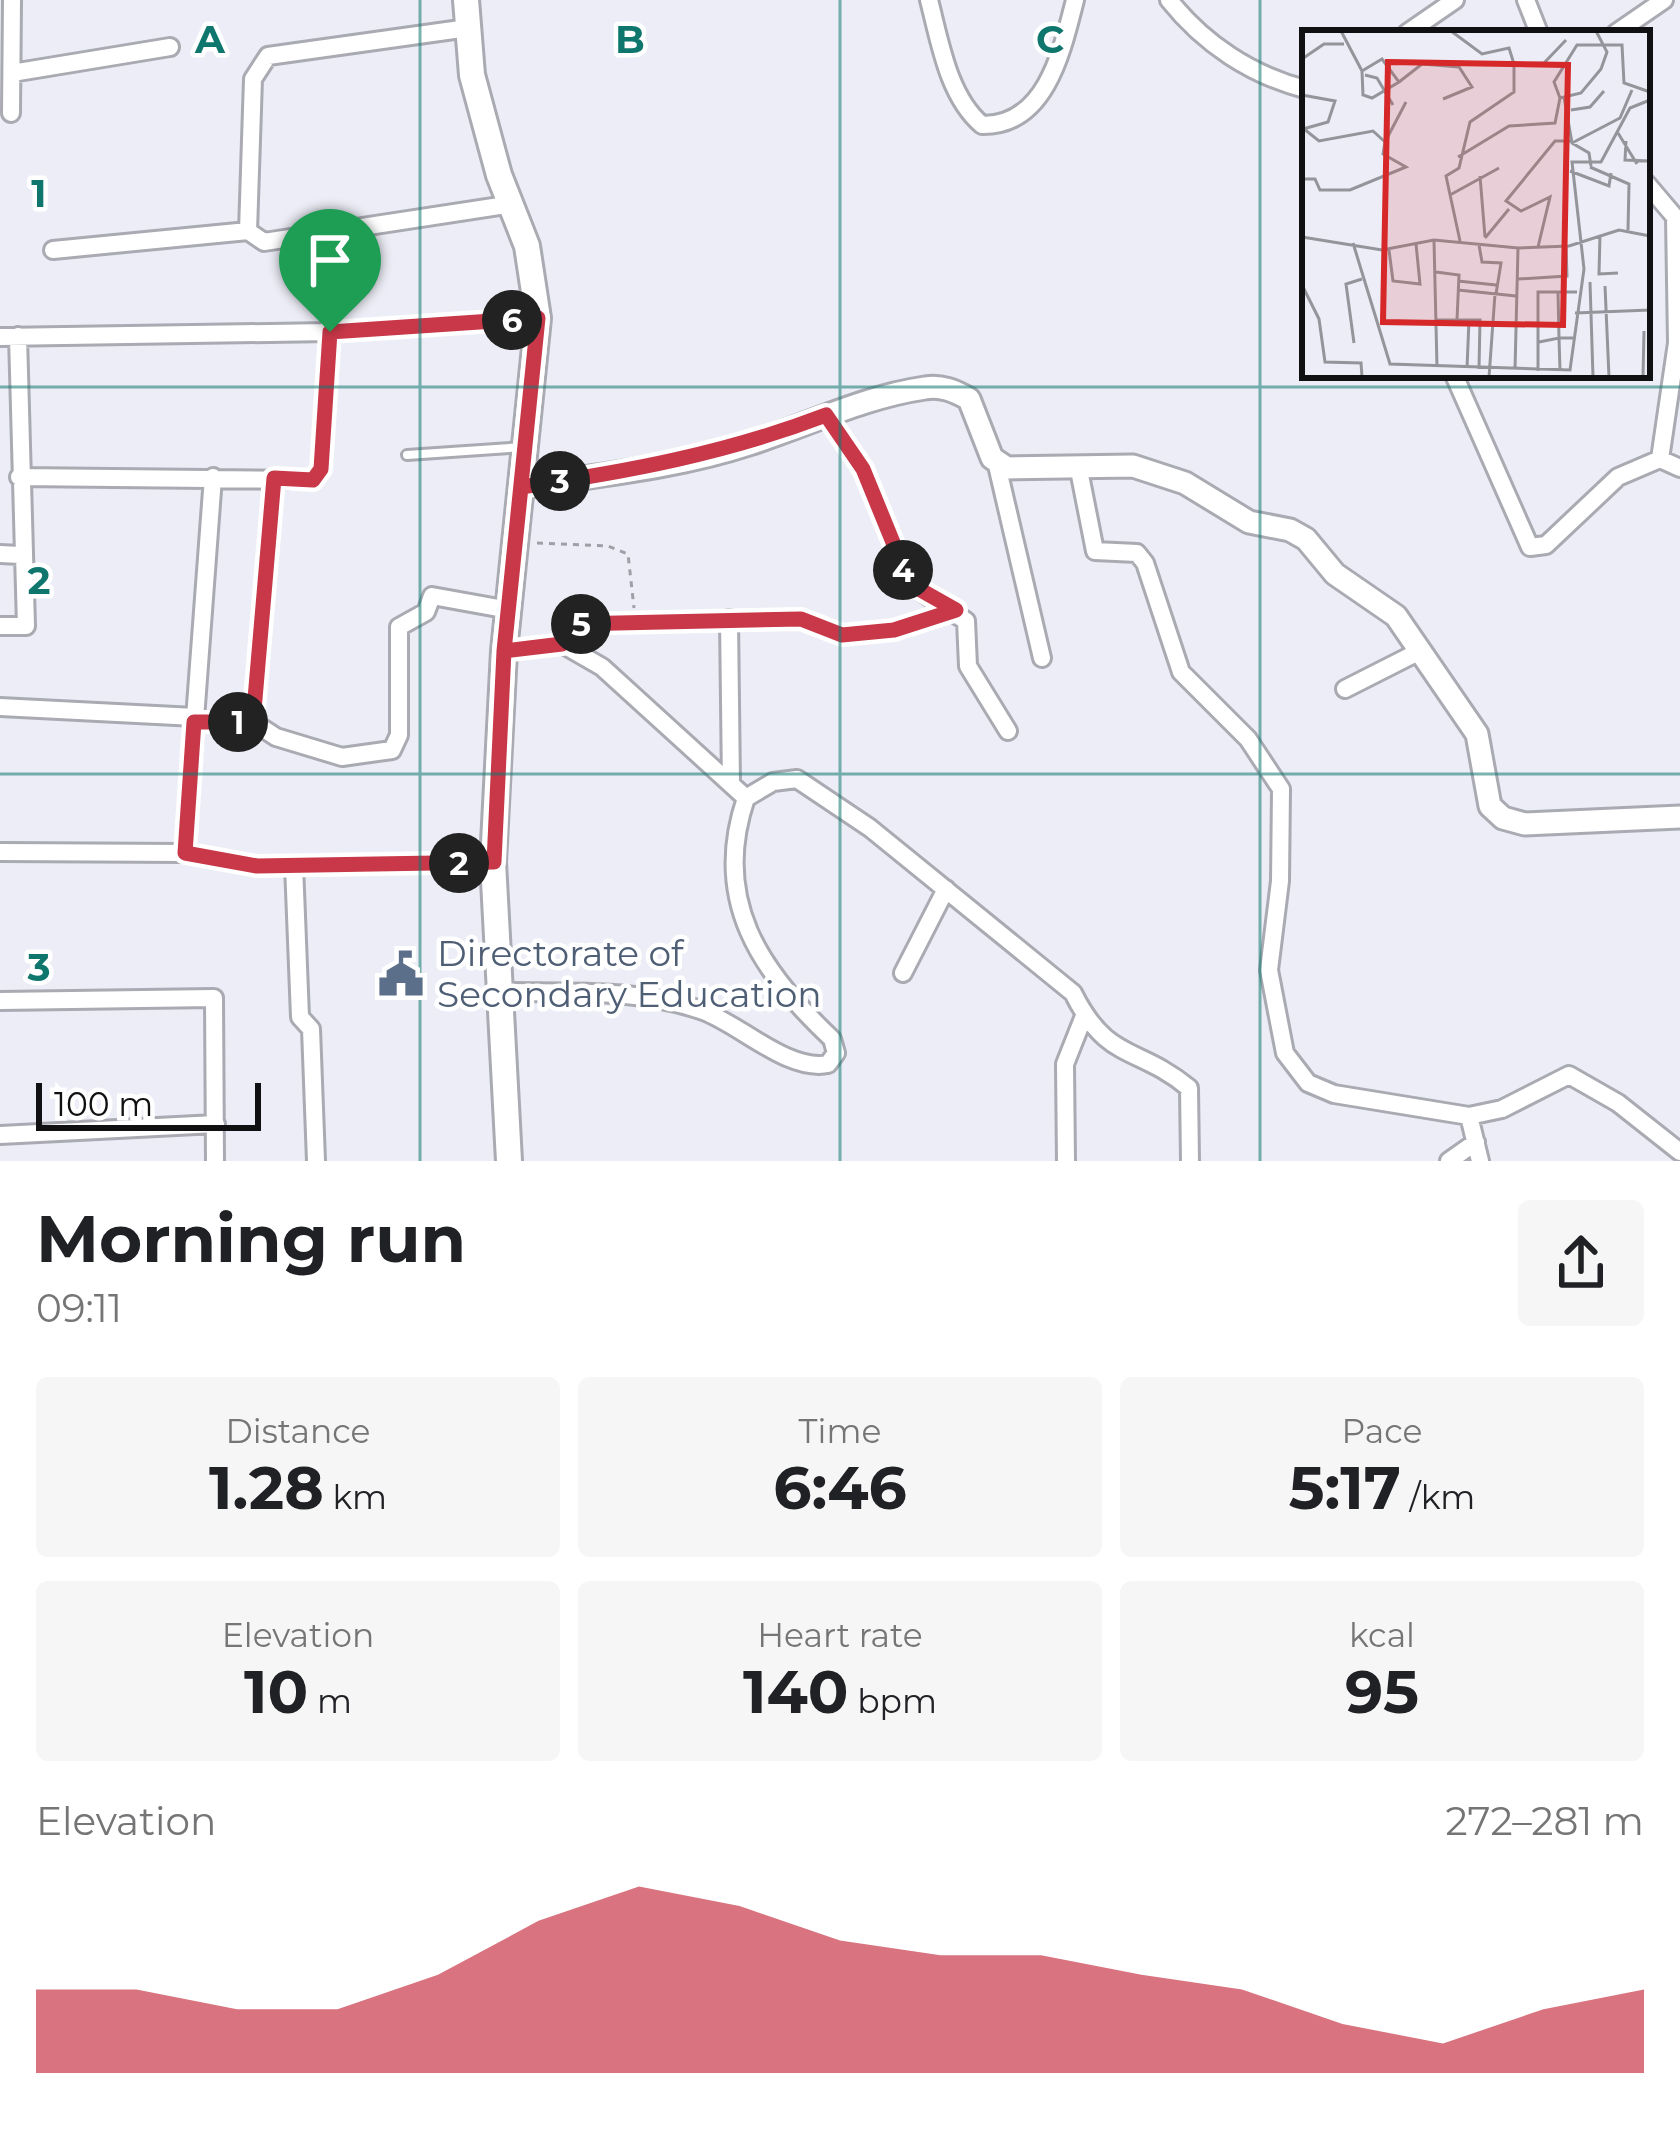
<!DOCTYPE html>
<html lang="en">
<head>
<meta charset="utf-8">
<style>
	:root { --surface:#fff; --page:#f6f6f6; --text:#202124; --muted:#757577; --accent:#c83849 }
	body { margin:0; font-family:Montserrat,sans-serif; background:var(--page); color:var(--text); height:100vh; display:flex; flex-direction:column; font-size:45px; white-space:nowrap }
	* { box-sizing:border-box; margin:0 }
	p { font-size:39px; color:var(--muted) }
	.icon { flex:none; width:66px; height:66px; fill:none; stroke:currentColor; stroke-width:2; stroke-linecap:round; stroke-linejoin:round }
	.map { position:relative; height:1161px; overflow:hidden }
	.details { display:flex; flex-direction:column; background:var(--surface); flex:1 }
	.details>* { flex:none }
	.scale { position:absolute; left:36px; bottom:30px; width:225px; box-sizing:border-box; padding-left:12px; border:6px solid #101013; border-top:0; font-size:33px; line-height:42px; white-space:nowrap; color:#101013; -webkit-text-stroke:9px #fff; paint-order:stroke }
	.pin { position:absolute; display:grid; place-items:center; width:102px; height:102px; color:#fff; margin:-123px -51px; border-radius:50% 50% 50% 0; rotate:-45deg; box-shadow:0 0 12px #0007 }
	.pin .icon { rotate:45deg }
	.km { position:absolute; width:60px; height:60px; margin:-30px; border-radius:50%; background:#222; color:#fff; font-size:33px; line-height:60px; text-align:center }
	.round { display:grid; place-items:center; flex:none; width:126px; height:126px; border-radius:12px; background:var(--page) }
	.headline { display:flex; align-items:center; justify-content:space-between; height:204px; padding:0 36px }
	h1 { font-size:66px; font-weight:700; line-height:90px }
	.figures { display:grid; grid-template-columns:repeat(3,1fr); gap:18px; height:204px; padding:12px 36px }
	.figures div { display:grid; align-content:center; border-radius:12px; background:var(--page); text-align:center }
	.figures b { font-size:60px; font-weight:700 }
	.figures small { font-size:33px; font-weight:400 }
	.figures p { font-size:33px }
	.chart { height:336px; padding:24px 36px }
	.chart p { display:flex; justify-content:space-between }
	.chart svg { width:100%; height:216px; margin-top:12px; fill:var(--accent); opacity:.7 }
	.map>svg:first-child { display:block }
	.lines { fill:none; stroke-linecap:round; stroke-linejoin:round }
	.service-casing { stroke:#a9aab2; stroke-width:14 }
	.minor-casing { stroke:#a9aab2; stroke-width:22 }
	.tertiary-casing { stroke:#a9aab2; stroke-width:27 }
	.secondary-casing { stroke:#a9aab2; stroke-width:30 }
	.path { stroke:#9fa0a7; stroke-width:3; stroke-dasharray:6 6; stroke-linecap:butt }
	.service { stroke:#fff; stroke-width:8 }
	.minor { stroke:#fff; stroke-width:16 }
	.tertiary { stroke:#fff; stroke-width:21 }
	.secondary { stroke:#fff; stroke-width:24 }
	.route-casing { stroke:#fff; stroke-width:24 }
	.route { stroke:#c83849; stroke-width:15 }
	.grid { fill:none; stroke:#0f766e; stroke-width:3; stroke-opacity:0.55 }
	.labels { text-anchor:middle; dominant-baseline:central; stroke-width:9; stroke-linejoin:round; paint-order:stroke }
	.service-label { font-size:36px; fill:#4e5e75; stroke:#fff; text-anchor:start }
	.inset-road { fill:none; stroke:#94959b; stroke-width:3 }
	.view { fill:#d62828; fill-opacity:0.15; stroke:#d62828; stroke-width:6 }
	.inset-edge { fill:none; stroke:#101013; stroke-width:6 }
	.grid-label { font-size:39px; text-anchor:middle; font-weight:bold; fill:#0f766e; stroke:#fff; stroke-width:9; stroke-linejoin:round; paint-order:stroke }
</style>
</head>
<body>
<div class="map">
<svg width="1680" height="1161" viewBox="0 0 1680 1161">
	<rect width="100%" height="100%" fill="#ecedf6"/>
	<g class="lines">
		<g class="service-casing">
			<path id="service" d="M407,455l116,-8"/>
		</g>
		<g class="minor-casing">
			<path id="minor" d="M929,0c11,42 19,96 53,125 64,1 80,-74 93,-125
				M1169,0c35,44 82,75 136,89
				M1526,0l13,33
				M468,28l-200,28 -15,23 -5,152 16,11 248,-38
				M1407,33l48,-33
				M1616,33l48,-33
				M12,73l158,-26
				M11,113l1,-113
				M1647,184l28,33 2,126 -17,116
				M53,250l195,-19
				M0,337l330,-5 208,-14
				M1454,375l76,172 16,-2 72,-68 42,-18 20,9
				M827,415l36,54 47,115 56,37 2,45 40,65
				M996,461l46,197
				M1078,465l17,86 42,2 8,10 36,109 67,67 33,50 -1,92 -11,89 16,83 23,30 26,11 135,22 11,45
				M19,477l294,3 8,-11 9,-137
				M0,554l20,1
				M729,619l2,165
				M0,626h26l-8,-290
				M562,644l11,-20 228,-5 41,16 52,-5 62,-20
				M504,651l58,-7 40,23 144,131
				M1345,689l73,-37
				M0,707l195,10
				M194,722h59l23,15 66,20 50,-7 7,-15v-108l27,-15 6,-16 77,14
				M253,722l21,-244
				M0,852l185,1 72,13 236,-4
				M185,853l28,-376
				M294,865l6,152 11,12 5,132
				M903,973l43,-84
				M500,992c67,1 139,-4 203,19 38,14 85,61 125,53l8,-11 -4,-14c-72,-68 -121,-139 -86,-241l27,-16 24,-3 73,49 203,165c35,70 64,52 116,95l1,73
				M0,1001l214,-3 1,163
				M1469,1116l33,-7 67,-34 49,28 62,49
				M0,1135l216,-11
				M1066,1161l-1,-97 19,-48
				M1449,1161l27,-19"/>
		</g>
		<g class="tertiary-casing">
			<path id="tertiary" d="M522,487c75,-12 154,-19 227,-43 59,-19 114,-47 176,-56 16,-3 30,3 44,11l23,59 15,10 126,-2 52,17 64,39 41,8 16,9 29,35 61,42 81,118 13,72 13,12 22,6 155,-7"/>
		</g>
		<g class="secondary-casing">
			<path id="secondary" d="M466,0l6,75 27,100 28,71 11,72 -34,333 -11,211 16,299"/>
		</g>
		<path class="path" d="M537,543l71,3 20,8 6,54"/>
		<use href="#service" class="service"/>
		<use href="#minor" class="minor"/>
		<use href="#tertiary" class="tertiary"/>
		<use href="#secondary" class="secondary"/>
	</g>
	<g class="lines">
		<g class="route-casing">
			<path id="route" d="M330,332l-9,137 -8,11 -39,-2 -21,244h-59l-9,131 72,13 237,-4 10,-211 17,-164c106,-15 206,-34 305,-72l37,54 47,115 46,26 -62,20 -52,5 -41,-16 -228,5 -11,20 -58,7 34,-333 -208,14"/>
		</g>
		<use href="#route" class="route"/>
	</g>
	<path class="grid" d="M420,0v1161M840,0v1161M1260,0v1161M0,387h1680M0,774h1680"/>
	<defs>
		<g id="civic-bare" transform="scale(3.6)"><path d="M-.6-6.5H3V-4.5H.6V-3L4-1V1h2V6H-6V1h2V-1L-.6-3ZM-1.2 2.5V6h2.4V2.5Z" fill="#5c6f8a" stroke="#fff" stroke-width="2.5" paint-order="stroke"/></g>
	</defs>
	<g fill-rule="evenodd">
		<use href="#civic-bare" x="401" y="974"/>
	</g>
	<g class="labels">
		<g class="service-label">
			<text x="437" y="953">Directorate of<tspan x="437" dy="41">Secondary Education</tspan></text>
		</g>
	</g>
	<g transform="translate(1302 30)">
		<rect width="348" height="348" fill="#ecedf6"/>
		<path class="inset-road" d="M39,1l21,40 1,24 9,3 27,-16 -17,-23 -20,12M149,1l31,23 27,-6 5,16v28l-44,30 -11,46 -13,8 14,65M0,29l22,-15h20M212,34l30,-1 22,-23M63,45l12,3 16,27M97,52l23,-18 37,3 13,20 -29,12M0,65l33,6 -7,21 -25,7M262,67l8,46 17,10 2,13M258,68l-6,-16 23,-37h45l2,38 26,9M269,80l19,-3 14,-16M316,103l19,31M324,111l-1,19 25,1M83,112l21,-40M270,113l48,-25 12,-28M156,127l51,-31 46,-3 5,-25 21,-5 20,-24 6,-17 -11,-21M288,137l39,17 -1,46M268,141l39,15 2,-13M178,146l5,61M0,149h13l5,11h30l56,-23 -23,-13 2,-12 -12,-11 -54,10 -15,-12M148,165l49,-27M298,205l-1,39 19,-1M0,207l80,13 52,-10 84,8 51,-2 50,-16 31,6M183,208l24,-29M132,211l3,126M51,213l37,121 180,6 14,-101 -12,-107h29l29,-54 20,-8M177,215l3,17 19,1 -5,31M236,217l12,-50 -29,14 -15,-10 49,-60h18M87,220l4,31 27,3 -4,-40M134,242l23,3 -2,45M216,249l49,-3 -1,-30M156,251l38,4M288,252l3,95M0,255l17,34 6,43 36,1 1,14M303,256l4,91M156,260l58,6M256,262l1,46h14M273,283l75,-3M134,290h44l-1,49M237,312l20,-4 1,32M52,313l-8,-59 16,-5M165,338l2,-48M213,340l3,-122M236,341v-79h39M187,347l6,-83M341,347l1,-46"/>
		<path class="view" d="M86,32l180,3 -5,260 -180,-3z"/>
		<rect width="348" height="348" class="inset-edge"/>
	</g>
	<g class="grid-label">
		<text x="210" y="53">A</text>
		<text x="630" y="53">B</text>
		<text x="1050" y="53">C</text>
		<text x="39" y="207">1</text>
		<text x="39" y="594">2</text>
		<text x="39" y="981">3</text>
	</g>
</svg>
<div class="scale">100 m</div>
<div class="pin" style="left:330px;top:332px;background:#1e9e55"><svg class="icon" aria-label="arrive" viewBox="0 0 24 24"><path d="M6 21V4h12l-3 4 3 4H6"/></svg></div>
<b class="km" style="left:238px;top:722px">1</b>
<b class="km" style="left:459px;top:863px">2</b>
<b class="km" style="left:560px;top:481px">3</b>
<b class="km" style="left:903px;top:570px">4</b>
<b class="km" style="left:581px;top:624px">5</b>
<b class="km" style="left:512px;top:320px">6</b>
</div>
<section class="details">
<div class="headline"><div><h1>Morning run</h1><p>09:11</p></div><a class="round"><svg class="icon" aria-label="share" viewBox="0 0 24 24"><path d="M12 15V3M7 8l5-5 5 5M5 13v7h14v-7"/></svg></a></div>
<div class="figures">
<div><p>Distance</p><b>1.28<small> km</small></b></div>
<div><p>Time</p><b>6:46</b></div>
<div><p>Pace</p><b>5:17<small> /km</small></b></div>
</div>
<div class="figures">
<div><p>Elevation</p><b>10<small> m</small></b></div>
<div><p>Heart rate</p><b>140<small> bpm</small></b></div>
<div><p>kcal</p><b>95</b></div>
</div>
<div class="chart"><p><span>Elevation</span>272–281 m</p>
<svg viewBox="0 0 160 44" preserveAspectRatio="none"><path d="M0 44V27L10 27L20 31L30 31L40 24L50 13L60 6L70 10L80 17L90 20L100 20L110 24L120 27L130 34L140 38L150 31L160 27V44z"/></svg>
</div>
</section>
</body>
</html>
